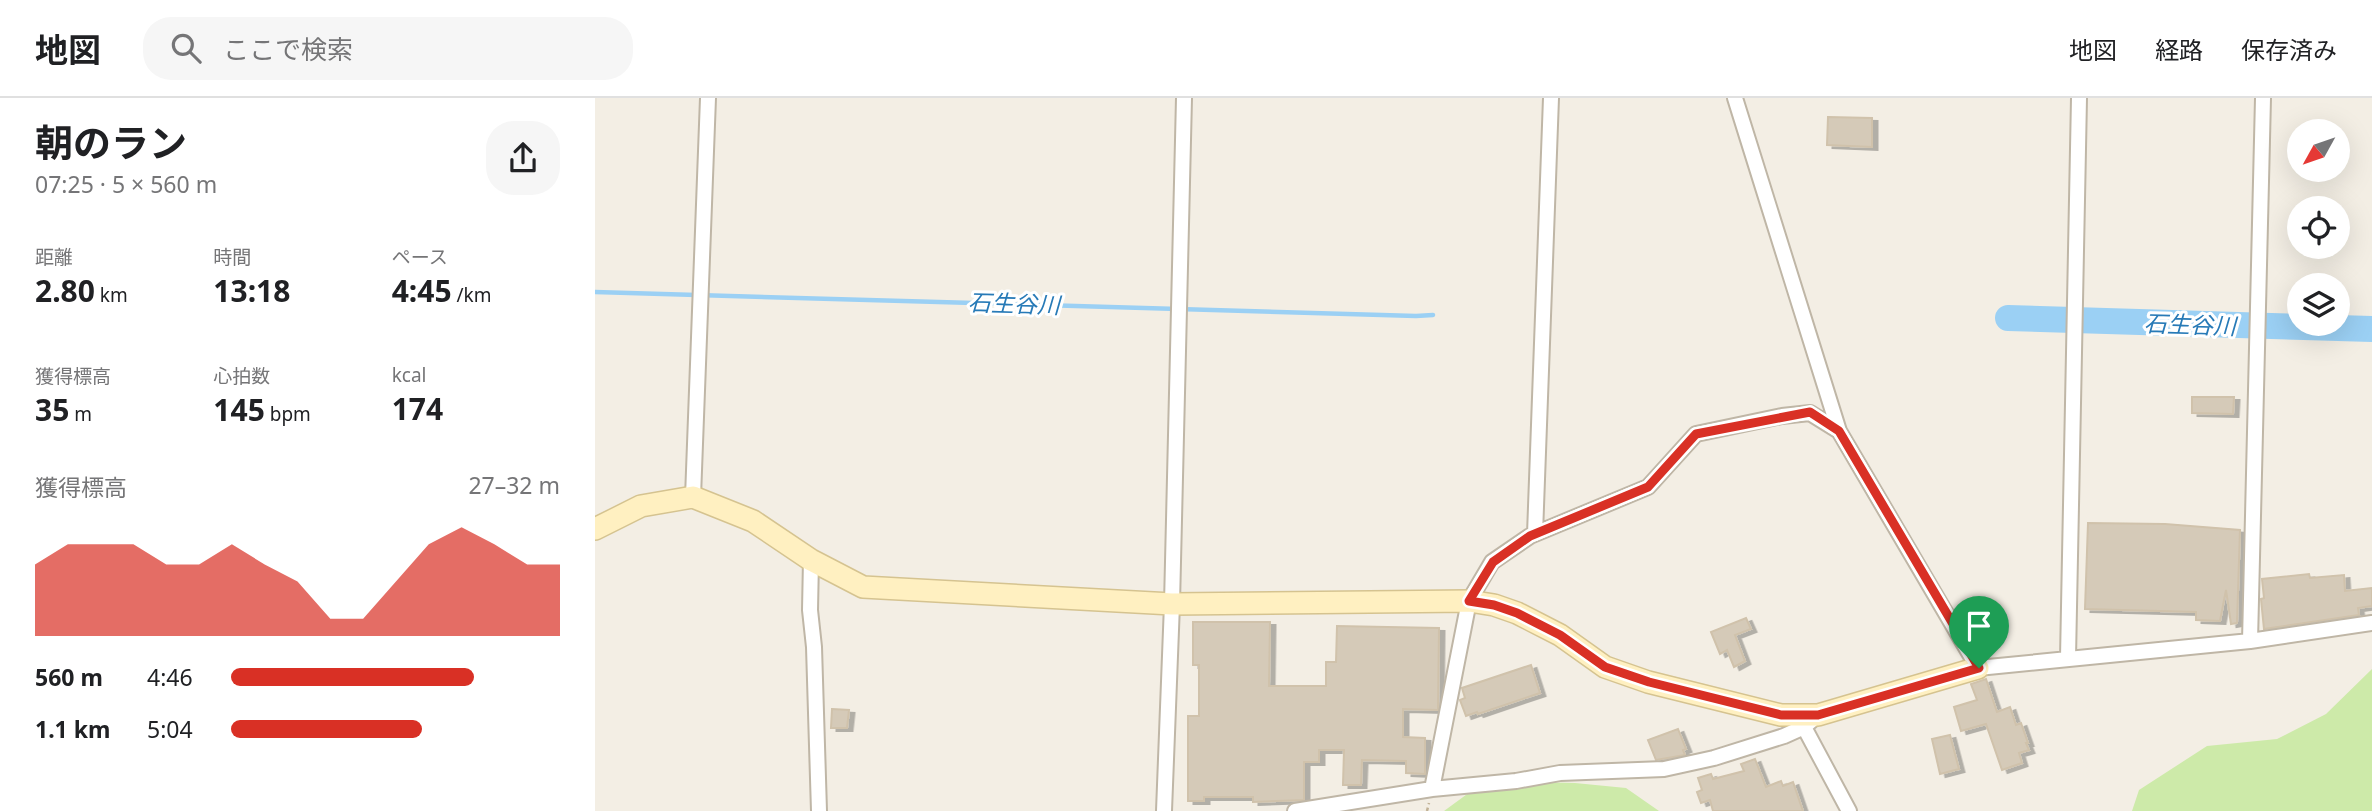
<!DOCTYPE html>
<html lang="ja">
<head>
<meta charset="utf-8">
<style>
	:root { --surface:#fff; --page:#f6f6f6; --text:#202124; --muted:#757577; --line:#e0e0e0; --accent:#d93025 }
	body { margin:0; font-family:"Noto Sans","Noto Sans JP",sans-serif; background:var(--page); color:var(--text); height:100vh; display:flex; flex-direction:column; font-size:26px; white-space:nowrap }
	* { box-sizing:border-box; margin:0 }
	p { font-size:23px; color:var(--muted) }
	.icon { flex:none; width:38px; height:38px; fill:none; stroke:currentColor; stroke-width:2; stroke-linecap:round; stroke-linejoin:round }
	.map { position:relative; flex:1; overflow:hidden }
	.side { display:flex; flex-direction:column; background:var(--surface); width:595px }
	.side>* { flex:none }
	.needle { width:46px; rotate:230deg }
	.fabs { position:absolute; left:1692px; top:21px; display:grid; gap:14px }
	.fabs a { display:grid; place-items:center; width:63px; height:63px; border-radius:50%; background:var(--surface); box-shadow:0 7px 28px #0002; font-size:35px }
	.pin { position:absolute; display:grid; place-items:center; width:60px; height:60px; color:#fff; margin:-72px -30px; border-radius:50% 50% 50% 0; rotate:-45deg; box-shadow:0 0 7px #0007 }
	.pin .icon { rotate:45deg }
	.round { display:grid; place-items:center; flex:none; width:74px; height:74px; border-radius:28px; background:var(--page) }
	.overview { display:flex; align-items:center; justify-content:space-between; height:119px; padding:0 35px }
	h1 { font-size:38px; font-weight:700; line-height:52px }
	.stats { display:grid; grid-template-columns:repeat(3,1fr); gap:10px; height:119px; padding:7px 35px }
	.stats div { display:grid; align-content:center }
	.stats b { font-size:30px; font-weight:700 }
	.stats small { font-size:19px; font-weight:400 }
	.stats p { font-size:19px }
	.chart { height:196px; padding:14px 35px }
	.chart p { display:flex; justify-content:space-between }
	.chart svg { width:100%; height:126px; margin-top:7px; fill:var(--accent); opacity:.7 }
	ul { padding:0 35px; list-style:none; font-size:23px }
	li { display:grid; grid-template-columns:112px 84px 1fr; align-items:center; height:52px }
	li i { height:18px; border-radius:9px; background:var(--accent) }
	header { display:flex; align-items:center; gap:42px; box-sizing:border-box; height:98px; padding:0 35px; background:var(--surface); border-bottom:2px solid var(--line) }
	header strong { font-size:33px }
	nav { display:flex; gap:38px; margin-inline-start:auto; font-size:24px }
	.search { width:490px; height:63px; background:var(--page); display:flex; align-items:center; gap:18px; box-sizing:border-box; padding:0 24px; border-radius:28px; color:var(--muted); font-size:26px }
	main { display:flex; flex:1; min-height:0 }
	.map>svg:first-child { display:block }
	.green { fill:#cdeaa9 }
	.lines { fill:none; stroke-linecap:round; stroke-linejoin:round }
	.stream { stroke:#9bd0f4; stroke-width:4.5 }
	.river { stroke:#9bd0f4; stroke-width:26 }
	.building { fill:#d5cab8; stroke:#d0c2ab; stroke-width:2; filter:url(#shadow) }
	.street-casing { stroke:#bfb6a6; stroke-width:18 }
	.secondary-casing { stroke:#d5c390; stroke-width:24 }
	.path { stroke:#c1b296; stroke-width:2.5; stroke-dasharray:3.5 3.5; stroke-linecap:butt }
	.street { stroke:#fff; stroke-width:14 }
	.secondary { stroke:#fff0c1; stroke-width:21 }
	.route-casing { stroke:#fff; stroke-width:14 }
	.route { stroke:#d93025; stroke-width:9 }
	.labels { text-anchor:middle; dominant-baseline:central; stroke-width:6; stroke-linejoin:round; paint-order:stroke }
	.water-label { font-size:23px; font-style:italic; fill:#277ab7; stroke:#fff }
</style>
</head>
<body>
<header>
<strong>地図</strong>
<div class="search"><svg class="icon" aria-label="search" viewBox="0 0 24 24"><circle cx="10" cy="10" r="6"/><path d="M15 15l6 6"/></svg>ここで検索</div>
<nav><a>地図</a><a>経路</a><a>保存済み</a></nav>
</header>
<main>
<section class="side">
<div class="overview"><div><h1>朝のラン</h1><p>07:25 · 5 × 560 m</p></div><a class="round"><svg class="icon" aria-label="share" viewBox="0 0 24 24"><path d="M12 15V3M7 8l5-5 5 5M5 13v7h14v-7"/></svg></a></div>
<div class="stats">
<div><p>距離</p><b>2.80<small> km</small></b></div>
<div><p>時間</p><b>13:18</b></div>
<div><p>ペース</p><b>4:45<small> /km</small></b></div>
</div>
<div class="stats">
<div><p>獲得標高</p><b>35<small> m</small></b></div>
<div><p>心拍数</p><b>145<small> bpm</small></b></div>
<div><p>kcal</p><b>174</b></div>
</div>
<div class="chart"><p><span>獲得標高</span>27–32 m</p>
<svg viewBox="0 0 160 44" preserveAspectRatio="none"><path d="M0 44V19L10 12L20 12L30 12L40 19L50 19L60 12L70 19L80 25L90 38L100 38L110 25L120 12L130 6L140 12L150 19L160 19V44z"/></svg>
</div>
<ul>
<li><b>560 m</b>4:46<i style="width:74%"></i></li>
<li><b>1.1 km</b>5:04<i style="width:58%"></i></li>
</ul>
</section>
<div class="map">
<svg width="1777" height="713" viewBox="0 0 1777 713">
	<defs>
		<filter id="shadow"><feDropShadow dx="5.5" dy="3" stdDeviation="0" flood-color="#0004"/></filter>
	</defs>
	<rect width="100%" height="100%" fill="#f3eee4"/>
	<path class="green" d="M1777,571v142h-240l7,-21 68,-44 70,-7 49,-25z
		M890,683l90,2 51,5 33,23h-215z"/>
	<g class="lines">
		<path class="stream" d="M0,194l821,24 17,-1"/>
		<path class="river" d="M1413,220l364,11"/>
	</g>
	<path class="building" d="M1233,19l44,1v29l-45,-2z
		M1597,299h42l-1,17 -41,-1z
		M1493,425l77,1 75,6 -3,93 -6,1 -5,-34 -6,31 -24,-1v-8l-111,-3z
		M1714,476l1,4 34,-3 1,16 27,-3v18l-14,2 1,7 -95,14 -3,-30 3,-1 -2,-19z
		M1151,520l5,11 -16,6 10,26 -11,6 -7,-17 -7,4 -9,-22z
		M598,524h77l-1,64h57v-24h10l1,-36 102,2 -1,82 -35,-1v28l22,1v36l-19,-1v-12l-44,-1 -1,25h-18l1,-35h-25v12h-15v38l-51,2v-5h-49v4h-16v-85h11v-51h-6z
		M936,567l9,28 -62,21 -1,-2 -11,4 -6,-16 5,-2 -3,-10z
		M1391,581l11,33 13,-5 6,18 5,-2 7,20h-2l3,7 -10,3 3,10 -20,7 -16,-46 -25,7 -7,-24 23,-7 -6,-16z
		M237,611l17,1 -2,18h-16z
		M1083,631l8,20 -3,1 2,5 -29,5 -8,-20z
		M1355,637l9,34 -19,5 -8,-35z
		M1160,661l11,28 15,-6 2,5 10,-4 10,29h-90l-3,-11 -9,3 -4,-11 5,-2 -4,-12 13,-4 2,5 31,-8 -3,-7z"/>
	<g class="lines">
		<g class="street-casing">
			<path id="street" d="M1140,0l104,333 139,237 272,-27 122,-18
				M98,399l15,-399
				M940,436l16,-436
				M216,462l-1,50 4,37 5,164
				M1655,543l13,-543
				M1473,560l11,-560
				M1209,629l45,84
				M837,691l37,-188 23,-39 38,-26 118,-49 48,-53 86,-18 28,-3 29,18
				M569,713l8,-207 12,-506
				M700,713l137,-22 84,-8 44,-8 104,-4 50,-11 70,-22 20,-9 14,-12"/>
		</g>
		<g class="secondary-casing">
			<path id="secondary" d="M0,431l46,-23 52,-9 60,24 58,39 52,27 309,17 297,-3 25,4 23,8 43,22 45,32 43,15 133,33h37l160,-47"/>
		</g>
		<path class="path" d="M832,713l2,-8"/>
		<use href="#street" class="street"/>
		<use href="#secondary" class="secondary"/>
	</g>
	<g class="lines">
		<g class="route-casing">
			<path id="route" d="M1215,314l29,19 140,237 -161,47h-37l-132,-33 -44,-15 -45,-32 -43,-22 -23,-8 -25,-4 24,-39 37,-26 118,-49 48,-53z"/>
		</g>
		<use href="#route" class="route"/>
	</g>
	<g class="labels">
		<g class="water-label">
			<text transform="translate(419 205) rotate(2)">石生谷川</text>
			<text transform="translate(1595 226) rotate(2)">石生谷川</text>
		</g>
	</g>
</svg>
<div class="fabs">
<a><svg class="needle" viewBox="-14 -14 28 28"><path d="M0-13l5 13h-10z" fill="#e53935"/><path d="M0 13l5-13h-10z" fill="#757577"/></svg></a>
<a><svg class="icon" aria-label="locate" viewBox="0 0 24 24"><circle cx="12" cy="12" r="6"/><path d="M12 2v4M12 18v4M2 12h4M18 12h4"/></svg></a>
<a><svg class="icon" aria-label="layers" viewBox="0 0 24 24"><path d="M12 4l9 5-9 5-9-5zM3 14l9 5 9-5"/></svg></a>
</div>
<div class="pin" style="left:1384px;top:570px;background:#1e9e55"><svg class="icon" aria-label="arrive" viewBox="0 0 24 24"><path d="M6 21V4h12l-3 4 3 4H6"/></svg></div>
</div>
</main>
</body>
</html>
